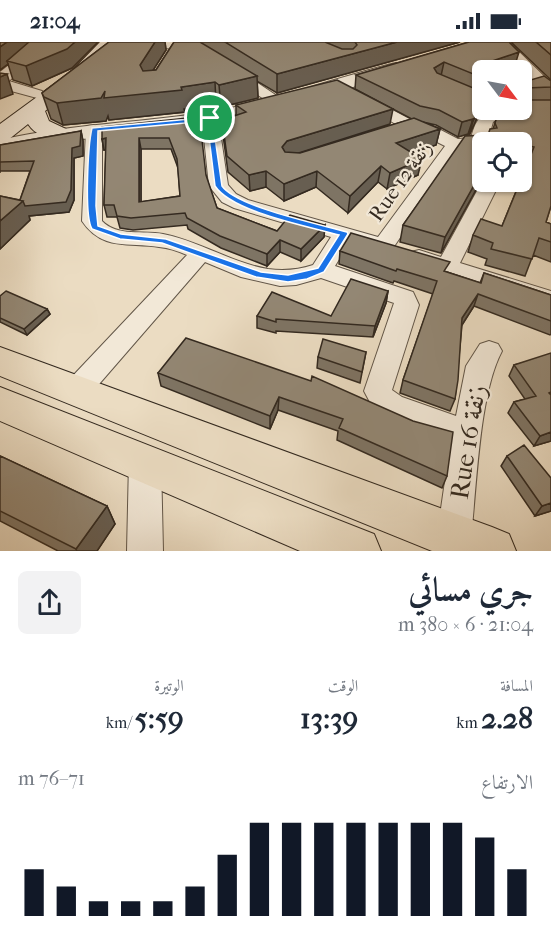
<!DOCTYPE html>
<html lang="ar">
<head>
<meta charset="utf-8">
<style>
	:root { --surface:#fff; --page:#f2f2f3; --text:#1f2937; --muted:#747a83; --accent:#111827 }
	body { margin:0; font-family:"IM FELL French Canon",Amiri,serif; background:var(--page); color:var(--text); direction:rtl; height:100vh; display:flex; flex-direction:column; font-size:22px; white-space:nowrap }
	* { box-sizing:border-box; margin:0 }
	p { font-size:20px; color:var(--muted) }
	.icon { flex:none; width:33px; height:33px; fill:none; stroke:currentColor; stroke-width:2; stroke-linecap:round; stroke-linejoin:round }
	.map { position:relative; height:509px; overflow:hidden; direction:ltr }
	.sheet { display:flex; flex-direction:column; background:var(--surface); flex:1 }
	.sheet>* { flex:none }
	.needle { width:39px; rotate:122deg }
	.fabs { position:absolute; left:472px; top:18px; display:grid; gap:12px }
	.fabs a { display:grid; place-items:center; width:60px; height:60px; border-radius:9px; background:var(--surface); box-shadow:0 2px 4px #0004; font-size:30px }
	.pin { position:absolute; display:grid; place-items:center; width:51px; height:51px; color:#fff; margin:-26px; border:3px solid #fff; border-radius:50%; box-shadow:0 2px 6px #0007 }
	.round { display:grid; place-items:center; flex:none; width:63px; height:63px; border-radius:9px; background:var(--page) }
	.head { display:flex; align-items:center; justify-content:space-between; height:102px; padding:0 18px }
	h1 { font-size:33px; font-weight:700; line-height:45px }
	.metrics { display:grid; grid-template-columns:repeat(3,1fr); gap:9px; height:102px; padding:6px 18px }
	.metrics div { display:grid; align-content:center }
	.metrics b { font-size:30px; font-weight:700 }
	.metrics small { font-size:16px; font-weight:400 }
	.metrics p { font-size:16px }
	.chart { height:168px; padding:12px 18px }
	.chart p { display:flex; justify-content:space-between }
	.chart svg { width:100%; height:108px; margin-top:6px; stroke:var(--accent); stroke-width:6 }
	.status { display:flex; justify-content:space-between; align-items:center; height:42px; padding:0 30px; background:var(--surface); direction:ltr }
	.status svg { height:16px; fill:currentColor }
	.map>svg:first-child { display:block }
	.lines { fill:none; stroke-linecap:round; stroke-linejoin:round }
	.minor-casing { stroke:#625648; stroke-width:2 }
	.tertiary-casing { stroke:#625648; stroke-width:2 }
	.secondary-casing { stroke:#342a20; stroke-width:2 }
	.primary-casing { stroke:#342a20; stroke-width:2 }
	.minor { fill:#f2e8d7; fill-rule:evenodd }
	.tertiary { fill:#f2e8d7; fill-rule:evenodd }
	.secondary { fill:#f2e8d7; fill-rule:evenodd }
	.primary { fill:#ebdcc2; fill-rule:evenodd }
	.wall { fill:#7e7464; stroke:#342a20; stroke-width:1.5; fill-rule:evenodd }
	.shaded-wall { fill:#675e51; stroke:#342a20; stroke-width:1.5 }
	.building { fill:#938774; stroke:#342a20; stroke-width:1.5; fill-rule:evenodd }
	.route { fill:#1a73e8; stroke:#fff; stroke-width:1.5; fill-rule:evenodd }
	.labels { text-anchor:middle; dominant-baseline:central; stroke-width:4.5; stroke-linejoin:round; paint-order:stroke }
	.street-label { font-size:21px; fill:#342a20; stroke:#f2e8d7 }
	.near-street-label { font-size:26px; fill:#342a20; stroke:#f2e8d7 }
</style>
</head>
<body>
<div class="status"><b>21:04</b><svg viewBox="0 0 49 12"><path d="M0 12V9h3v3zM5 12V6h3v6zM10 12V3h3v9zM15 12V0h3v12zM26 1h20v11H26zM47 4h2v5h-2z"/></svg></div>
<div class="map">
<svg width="551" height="509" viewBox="0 0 551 509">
	<rect width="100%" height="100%" fill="#ebdcc2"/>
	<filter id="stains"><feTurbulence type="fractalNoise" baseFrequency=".00333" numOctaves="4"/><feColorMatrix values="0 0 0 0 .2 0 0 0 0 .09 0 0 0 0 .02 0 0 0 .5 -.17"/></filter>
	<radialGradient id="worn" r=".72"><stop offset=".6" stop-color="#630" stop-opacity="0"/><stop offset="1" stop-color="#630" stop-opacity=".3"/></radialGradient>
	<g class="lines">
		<g class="minor-casing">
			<path id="minor" d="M38,0h14l-43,39 33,10 2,3 -2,3 -5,1 -37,-10v-16z
				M135,0h46l28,12 -7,4 -26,-9 -35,-3z
				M496,0h13l42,41v12l-5,-1z
				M232,26l5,1 49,33 -8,5 -5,-2 -46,-30 -2,-3z
				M364,53l53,28 18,4 23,12 13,-1c7,-28 19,-31 46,-28l-2,3 -15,4 -7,5 -5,17 3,3h-8v6l-23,1 -69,102 -8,2 -34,-10 -14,23 78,26 6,13 -27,85 10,7 54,19 10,-50 14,-22 9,-3 9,3 4,7c-23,43 -25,134 -31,185l-5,12 -6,3 -18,-3 -5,-12 14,-96 -69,-25 -9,-7 -9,-17 30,-88 -73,-25 -25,7 -16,1 -39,-9 -36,-15 -118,136 -10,4 -10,-4 -4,-8 4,-8 120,-127c-9,-4 -18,-7 -28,-8 -31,-5 -57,4 -77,-26l4,-91 2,-4 6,-1 8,5v91c15,16 42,9 61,13 36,7 69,29 105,35 16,2 30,1 45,-4l18,-28 -97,-29 -12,-6 -13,-16 -7,-68 8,-5 8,5 10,67 8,9 12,6 130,37 67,-91 -22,-11 -17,-5 -47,-27 -3,-3z
				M483,138l17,2 -40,81 91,28v17l-140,-46 -3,-5 3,-5 8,-2 22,7z
				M145,406l11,4 5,10 2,89h-36l2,-89 5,-10z"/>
		</g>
		<g class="tertiary-casing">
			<path id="tertiary" d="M396,21l6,1 3,4 -3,4c-64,19 -128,42 -194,52 -69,11 -139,13 -208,28v-12c69,-16 140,-17 209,-28 64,-10 124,-34 187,-49z"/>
		</g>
		<g class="secondary-casing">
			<path id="secondary" d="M100,0h19l-34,38 -40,31 4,10 17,8 3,5 -3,5c-14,3 -30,-3 -38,-15l-20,16 -8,2v-18l71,-52z"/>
		</g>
		<g class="primary-casing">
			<path id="primary" d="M0,305l492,180 17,7 7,17h-84l-432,-175z
				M0,345l374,147 7,17h-81l-300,-130z"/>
		</g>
		<use href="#minor" class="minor"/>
		<use href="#tertiary" class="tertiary"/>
		<use href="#secondary" class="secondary"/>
		<use href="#primary" class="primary"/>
	</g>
	<path class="wall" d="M0,0h98l-26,26 -40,18 -19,-6 -5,-16 -8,6z
		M109,0h56l1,8 -13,20h3l18,-28h286l-183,51 -20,-12 1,17 -37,9 -5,-3 -32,5 1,3 -76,8 -1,-4 -2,5 -43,4 -12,-6 -9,-26z
		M469,0l46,23 -15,5h-17v40l-6,8 -8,18 19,-1 5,-6 5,-15 24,-4v-29l2,1 27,-1v125l-5,16 5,2v38l-18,-7 -8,21 -40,-11 2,-6 -19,-7 5,-17 29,-9 26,-64 -6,-2v-18h-39v35l-42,76 -41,-11 3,-17 65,-91 -10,3 -22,-12 -13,-3 17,7 -4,16 -24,8 6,22 -31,14 -9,-7 -30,31 -32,-26 -32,14 -18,-14 -16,4 -22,-19 -5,-37 -1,-15 14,-5v-10l154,19 -92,29h2l112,-34 -57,-30 1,-14z
		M511,0h40v38z
		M81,89l2,10v15l-9,2v42l-5,12 -40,4 1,4 -30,29v-53l20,4 10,-29h-30v2v-28z
		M191,92l26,74 60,23 48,-6 -1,12 -23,24 -21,-9 -13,14 -46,-18 -33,-19 -1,-4 -54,5 -13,-2 -3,-11h-10l-3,-12 2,-55h-2l-2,-11zM141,107h30l7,19 2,28 -39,6z
		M340,209l107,21 33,11 4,-10 67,22v39l-1,1 -76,-29 -12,19 -7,74 -5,12 -50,-18 3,-13 30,-86 -39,-13 -1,2 -54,-19z
		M388,249l-2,12 -13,34 -97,-6v2l-19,-5v-12h74z
		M0,254l47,13 3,5 -23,21 -27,-13z
		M366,310l-6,31 -43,-15 1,-11z
		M550,315l1,84 -17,5 -26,-33 6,-11 11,-3 -16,-23 5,-11z
		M158,331l153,8 136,95 -5,12 -105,-48 1,-9 -60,-21 -8,19 -109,-43z
		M0,414l107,50 8,18 -18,27h-39l-58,-30z
		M507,414l44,55 -16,5 -34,-50z"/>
	<path class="shaded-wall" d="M7,0h28l-28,19 1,3 -8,6v-23z
		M75,0h23l-26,26 -40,18 -6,-20z
		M155,0h10l1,8 -23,36 -3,-21z
		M397,0h63l-183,51v-19z
		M519,10l-4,13 -15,5h-17v6l-4,1 4,-13z
		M444,20l-3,14 -10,5 3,-13z
		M7,32l6,20 -13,5v-22z
		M257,34l1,22 -37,9 -2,-22z
		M215,40l1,22 -32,5 1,3 -76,8 -1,-4 -2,5 -43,4 -6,-22 48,-12 76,-4z
		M483,60v8h5l-11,8 -8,18 4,-15 8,-17z
		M393,67l-3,15 -104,33 -4,-10 5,-6z
		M473,77l-5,15 -10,3 4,-15z
		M440,87l-4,16 -43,14 3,-16z
		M81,89l2,10v15l-9,2v42l-5,12 -40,4 1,4 -30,29v-28l23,-20 49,-53z
		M106,96l3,11 -5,1 -2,-11z
		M139,96l2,11v65l-2,-12z
		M422,117l-4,16 -31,14 3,-16z
		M381,124l-3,16 -30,31 2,-17z
		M483,127v8l-42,76 4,-16z
		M266,129v16l-16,4 -1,-16z
		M317,129l-1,16 -32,14v-17z
		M325,183l-1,12 -23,24v-12z
		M280,198v12l-13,14v-12z
		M388,249l-2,12 -13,34 2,-11z
		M478,252l-4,12 -16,25 4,-13z
		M47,267l3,5 -23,21 -3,-6z
		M279,355l-1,13 -8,19v-13z
		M551,390v9l-17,5 6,-10z
		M551,461v8l-16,5 7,-10z
		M107,464l8,18 -18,27h-20l-1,-2z"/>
	<path class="building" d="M0,0h7l-7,5z
		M29,0h46l-8,7 -41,17 -19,-5z
		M109,0h46l-15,23 3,6 13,-1 18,-28h26l57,34 -38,9 -4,-3 -34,5 1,3 -78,8 1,-7 -4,7 -44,5 -13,-6 -2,-4z
		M225,0h100l17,7h11l4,-4 -2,-3h42l-120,32z
		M469,0h40l10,10 -36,12 15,6h-15v8l-39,-16 -10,6 3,5 46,19v10l-2,2 -8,17h-1l1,-2 -11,3 -23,-12 -19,-4 -64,-31z
		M536,0h15v13z
		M0,31l7,1 -7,3z
		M544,34l7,5v6l-25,1 -2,5h-2v-12l2,1z
		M337,38l56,29 -106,32 -5,6 3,5 15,1 114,-35 26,11 -44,14 26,16 -32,14 -9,-7 -31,30 -33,-25 -33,13 -18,-13 -17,4 -22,-19 -5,-36 24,-8 -10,-7z
		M525,58h26v106l-5,16 5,2v18l-12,-4 -7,21 -41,-10 2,-6 -20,-8 8,-16 21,7 18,-44h2v-5l12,-30 -12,-3v-2h-4l-18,-4 -2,4h-15v27l-38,68 -42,-12 62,-89 23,-1 2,-6 7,-1 -2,-5 3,-9 5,-4h19v-9z
		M187,76l4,16 10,-3 5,44 11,33 60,23 13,-16 35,10 -24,24 -21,-9 -13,14 -47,-18 -33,-18 -2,-5 -54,5 -14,-2 -3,-11h-10l2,-67 -4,1v-12zM139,96h30l8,21 3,37 -41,6z
		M81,89l-1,15 -8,2 -1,42 -5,12 -41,4 -2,-5 -3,-1 14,-39 -34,1v-17z
		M0,154l23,5 -23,20z
		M351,191l99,29 -6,9 37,12 3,-10 67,22v26l-73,-27 -16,24 -4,62 -3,19 -52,-19 34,-99 -40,-12 -1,2 -56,-20z
		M351,237l37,12 -13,35 -99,-7v3l-19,-6 15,-24 59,24z
		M6,249l41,18 -23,20 -24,-11v-22z
		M186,296l125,43 1,-5 101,45 40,11 -6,44 -108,-48 4,-9 -64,-22 -9,19 -112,-43z
		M323,297l43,13 -4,20 -44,-15z
		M551,311v39l-2,1 2,2v37l-11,4 -26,-34 22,-6 -22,-31z
		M524,403l27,33v25l-9,3 -35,-50z
		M0,414l107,50 -31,43 -76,-38z"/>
	<path class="route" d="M212,75l10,69c15,21 97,38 125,46l1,2 -24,38 -17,7 -19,3 -32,-5 -94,-34 -42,-4 -28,-10c-8,-13 -4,-84 0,-101zM207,79l8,65c17,26 92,40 124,49l-21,33 -30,7 -27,-3 -95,-33 -45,-5 -23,-8 -2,-20 2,-75z"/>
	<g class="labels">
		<g class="street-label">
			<text transform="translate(400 139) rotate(-55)">Rue 12 زنقة</text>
		</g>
		<g class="near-street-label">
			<text transform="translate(468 400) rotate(-81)">Rue 16 زنقة</text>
		</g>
	</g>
	<rect width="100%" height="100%" filter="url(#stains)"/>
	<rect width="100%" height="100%" fill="url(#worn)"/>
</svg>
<div class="fabs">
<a><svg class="needle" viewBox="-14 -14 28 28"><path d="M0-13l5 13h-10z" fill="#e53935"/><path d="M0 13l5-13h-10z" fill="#747a83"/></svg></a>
<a><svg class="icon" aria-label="locate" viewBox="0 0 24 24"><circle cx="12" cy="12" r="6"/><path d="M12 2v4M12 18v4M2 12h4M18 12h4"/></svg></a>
</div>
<div class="pin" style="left:210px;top:76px;background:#1e9e55"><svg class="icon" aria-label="arrive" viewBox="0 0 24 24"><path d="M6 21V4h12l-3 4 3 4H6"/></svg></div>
</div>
<section class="sheet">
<div class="head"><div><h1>جري مسائي</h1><p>21:04 · 6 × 380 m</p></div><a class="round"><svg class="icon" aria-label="share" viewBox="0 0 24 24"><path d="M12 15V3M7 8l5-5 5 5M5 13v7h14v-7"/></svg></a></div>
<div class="metrics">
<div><p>المسافة</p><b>2.28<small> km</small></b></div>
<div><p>الوقت</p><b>13:39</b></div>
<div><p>الوتيرة</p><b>5:59<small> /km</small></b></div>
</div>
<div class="chart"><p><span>الارتفاع</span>71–76 m</p>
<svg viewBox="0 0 160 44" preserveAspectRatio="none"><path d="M5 44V25M15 44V32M25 44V38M35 44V38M45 44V38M55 44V32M65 44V19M75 44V6M85 44V6M95 44V6M105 44V6M115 44V6M125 44V6M135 44V6M145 44V12M155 44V25"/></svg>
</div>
</section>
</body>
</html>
